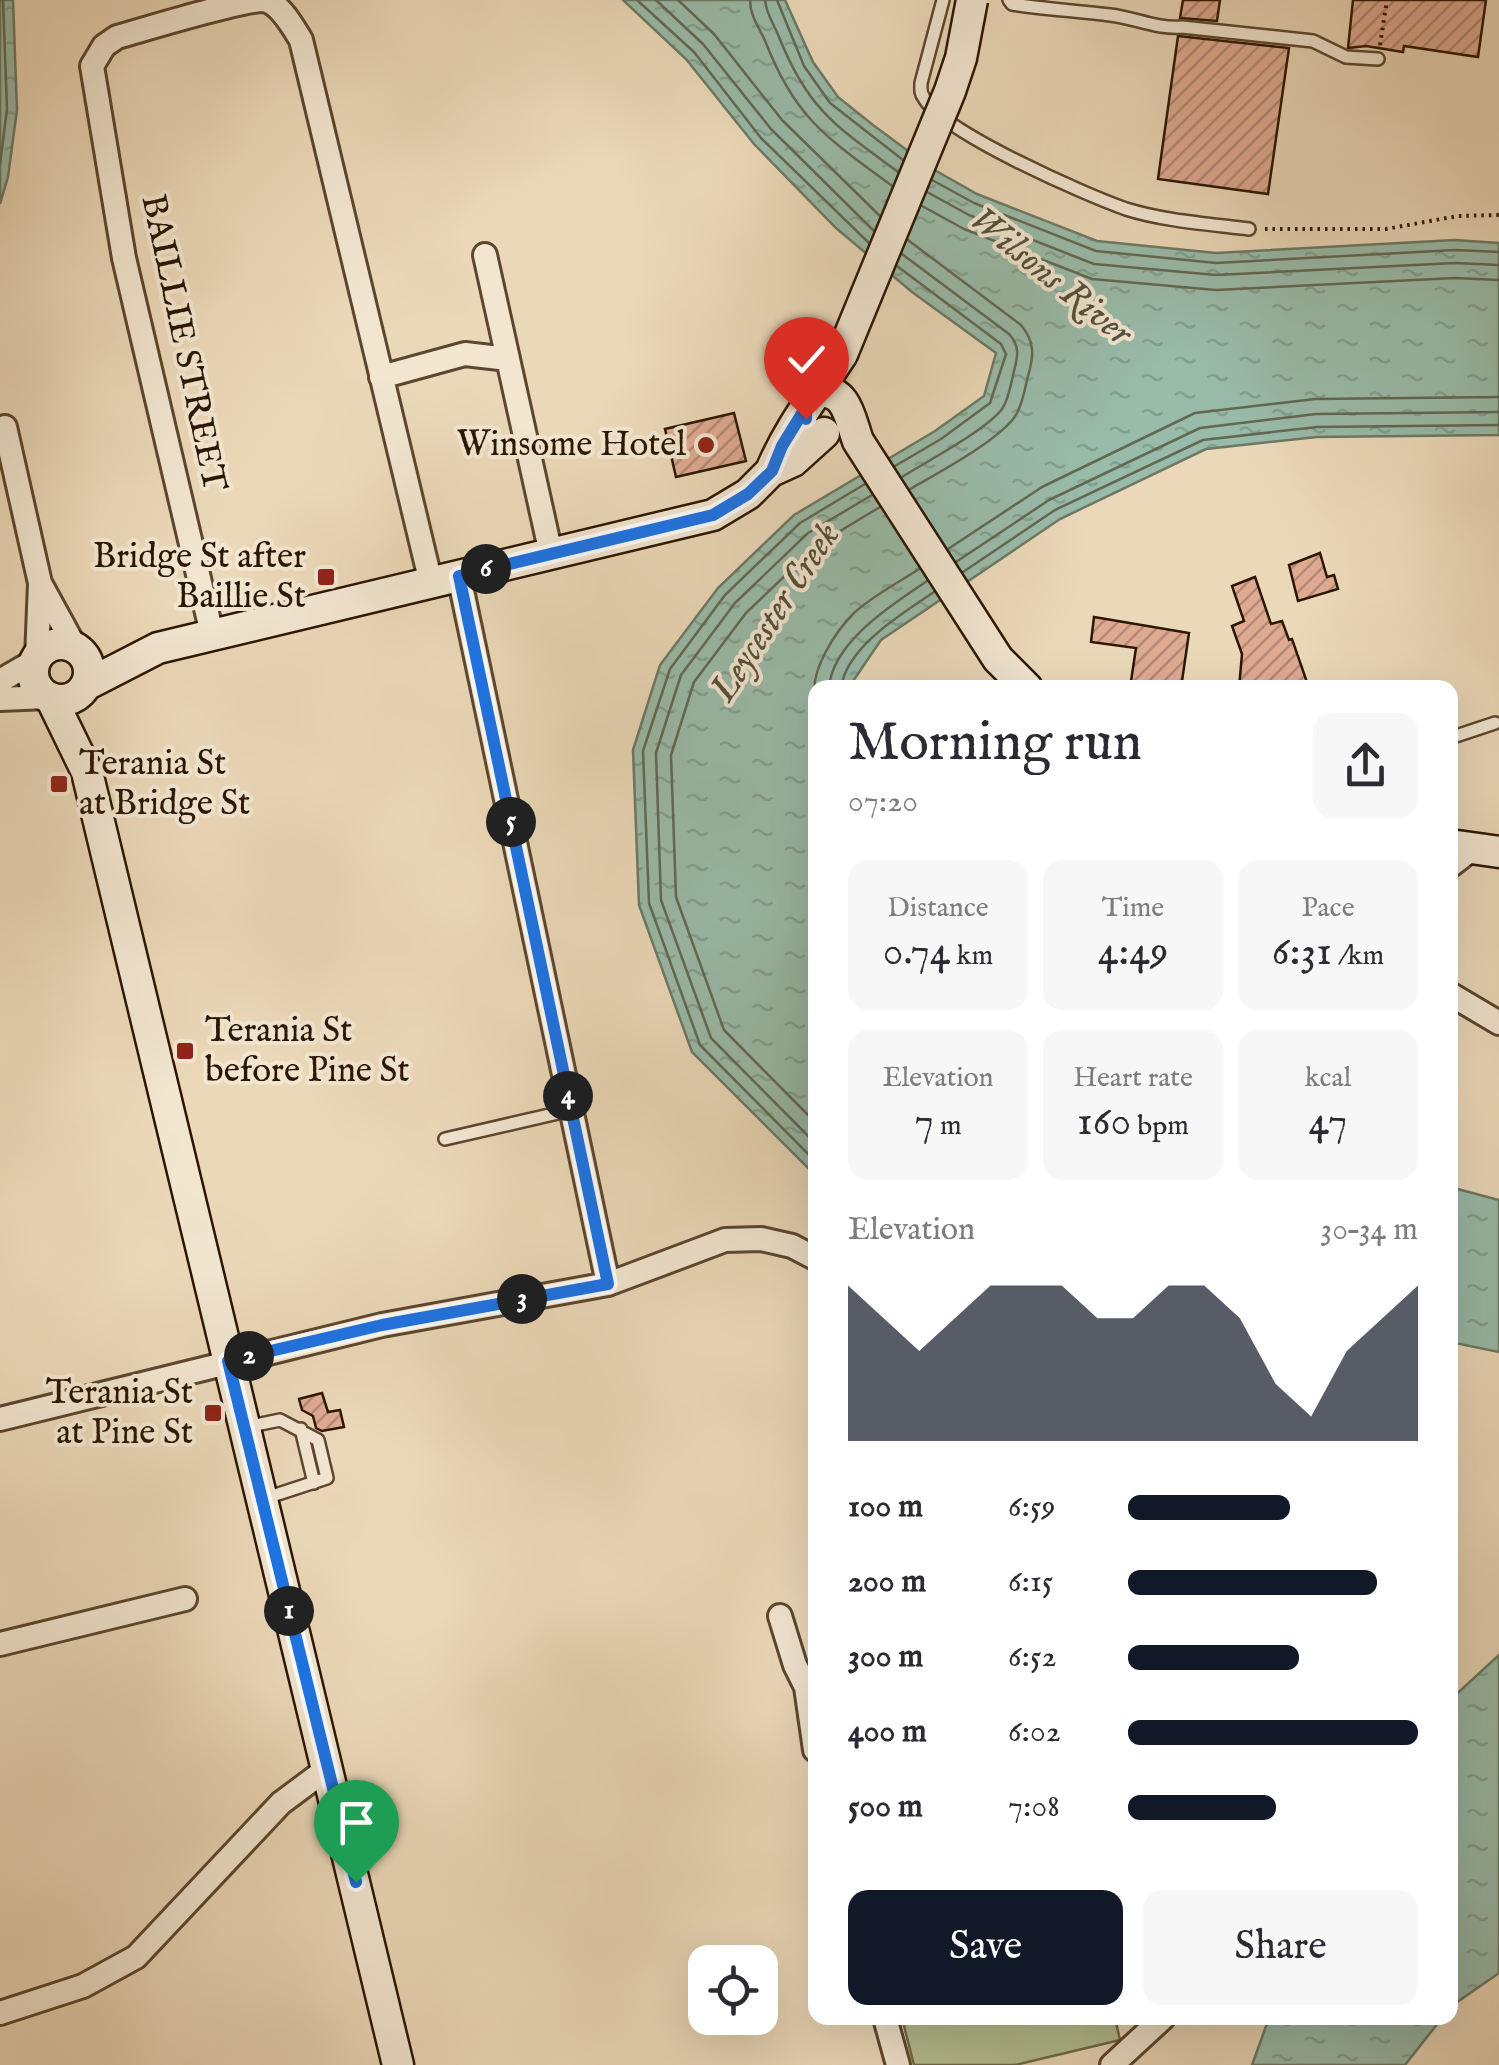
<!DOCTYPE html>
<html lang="en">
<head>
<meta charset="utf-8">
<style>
	:root { --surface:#fff; --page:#f7f7f7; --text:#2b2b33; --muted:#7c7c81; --accent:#111827 }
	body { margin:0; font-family:"IM FELL English",serif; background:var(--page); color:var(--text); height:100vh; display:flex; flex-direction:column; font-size:38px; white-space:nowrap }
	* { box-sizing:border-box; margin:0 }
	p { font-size:32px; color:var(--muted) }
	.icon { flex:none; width:55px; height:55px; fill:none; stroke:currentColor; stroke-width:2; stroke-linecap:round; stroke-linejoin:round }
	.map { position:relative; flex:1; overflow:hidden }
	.sheet { position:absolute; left:808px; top:680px; width:650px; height:1345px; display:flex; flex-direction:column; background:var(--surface); border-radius:20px; box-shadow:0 10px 40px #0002 }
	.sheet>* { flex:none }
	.tools { position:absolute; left:688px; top:1945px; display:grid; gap:20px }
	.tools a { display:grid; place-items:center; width:90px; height:90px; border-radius:20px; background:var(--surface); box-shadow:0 10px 40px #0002; font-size:50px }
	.pin { position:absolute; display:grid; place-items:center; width:85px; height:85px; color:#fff; margin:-102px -42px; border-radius:50% 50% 50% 0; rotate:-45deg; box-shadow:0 0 10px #0007 }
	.pin .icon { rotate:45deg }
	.km { position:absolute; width:50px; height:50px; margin:-25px; border-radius:50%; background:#222; color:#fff; font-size:28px; line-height:50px; text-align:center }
	.round { display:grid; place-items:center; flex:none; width:105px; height:105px; border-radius:20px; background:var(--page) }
	.head { display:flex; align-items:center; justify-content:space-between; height:170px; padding:0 40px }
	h1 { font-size:55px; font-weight:600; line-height:75px }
	.stats { display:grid; grid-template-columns:repeat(3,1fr); gap:15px; height:170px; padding:10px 40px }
	.stats div { display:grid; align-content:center; border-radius:20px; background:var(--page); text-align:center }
	.stats b { font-size:42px; font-weight:600 }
	.stats small { font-size:28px; font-weight:400 }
	.stats p { font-size:28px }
	.chart { height:280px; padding:20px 40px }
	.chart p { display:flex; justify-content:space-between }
	.chart svg { width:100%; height:180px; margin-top:10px; fill:var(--accent); opacity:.7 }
	.cta { display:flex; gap:20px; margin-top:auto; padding:20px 40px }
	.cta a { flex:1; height:115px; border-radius:20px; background:var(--accent); color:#fff; font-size:40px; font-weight:600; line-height:115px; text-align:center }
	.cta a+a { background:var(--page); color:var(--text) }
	ul { padding:0 40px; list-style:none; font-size:32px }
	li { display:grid; grid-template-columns:160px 120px 1fr; align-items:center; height:75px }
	li i { height:25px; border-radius:12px; background:var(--accent) }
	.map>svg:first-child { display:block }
	.pitch { fill:#b3bf92; stroke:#6f6a49; stroke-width:2.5 }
	.water { fill:url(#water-ripples); stroke:#6d7965; stroke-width:2.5 }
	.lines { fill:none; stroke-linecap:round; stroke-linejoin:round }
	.shore { stroke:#626854; stroke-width:2.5 }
	.building { fill:url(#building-hatch); stroke:#2b1600; stroke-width:2.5 }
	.lane-casing { stroke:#5b462e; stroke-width:16 }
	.street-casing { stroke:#5b462e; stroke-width:28 }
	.secondary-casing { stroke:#2b1600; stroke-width:35 }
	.path { stroke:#2b1600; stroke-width:4; stroke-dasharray:2.5 5; stroke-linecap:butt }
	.lane { stroke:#f2e6d1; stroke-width:11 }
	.street { stroke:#f2e6d1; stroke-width:22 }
	.secondary { stroke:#f2e6d1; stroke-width:30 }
	.secondary-bridge-casing { stroke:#2b1600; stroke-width:35; stroke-linecap:butt }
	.secondary-bridge { stroke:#f2e6d1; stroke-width:30 }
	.route-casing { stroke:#fff; stroke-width:20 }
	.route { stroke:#1a73e8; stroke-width:12 }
	.poi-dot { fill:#8f2418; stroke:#f2e6d1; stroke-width:4 }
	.labels { text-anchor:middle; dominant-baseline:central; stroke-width:8; stroke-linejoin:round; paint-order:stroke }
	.street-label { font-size:35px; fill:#2b1600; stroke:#f2e6d1 }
	.poi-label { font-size:35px; fill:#2b1600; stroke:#f2e6d1; text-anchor:end }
	.water-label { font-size:38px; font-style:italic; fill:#52503b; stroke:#f2e6d1 }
</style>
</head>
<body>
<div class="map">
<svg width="1499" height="2065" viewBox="0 0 1499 2065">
	<defs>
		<pattern id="water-ripples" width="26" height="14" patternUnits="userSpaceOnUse" patternTransform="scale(2.5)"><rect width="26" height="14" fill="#99bba9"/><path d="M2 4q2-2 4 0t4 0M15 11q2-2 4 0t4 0" fill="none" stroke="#84a090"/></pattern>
		<pattern id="building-hatch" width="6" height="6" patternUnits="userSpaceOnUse" patternTransform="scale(2.5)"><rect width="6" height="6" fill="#dfaa92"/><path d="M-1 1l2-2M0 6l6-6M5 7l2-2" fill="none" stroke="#b58975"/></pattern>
	</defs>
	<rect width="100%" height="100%" fill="#ebd8b8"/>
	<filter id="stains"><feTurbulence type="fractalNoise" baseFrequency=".002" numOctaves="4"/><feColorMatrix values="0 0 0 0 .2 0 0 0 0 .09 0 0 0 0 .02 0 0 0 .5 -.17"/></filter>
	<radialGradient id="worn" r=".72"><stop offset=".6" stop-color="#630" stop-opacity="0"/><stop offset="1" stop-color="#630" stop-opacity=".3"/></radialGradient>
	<path class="pitch" d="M902,2018h213l5,22 -105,25h-101z"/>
	<path class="water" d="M0,0h13l4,110 -9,67 -8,27z
		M623,0h162l28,62 25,35 35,28 58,43 46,26 120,47 119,12 239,-13 44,3v192l-182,2 -111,12 -146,70 -179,121 -32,47 -34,1v487l-123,-123 -53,-147 -6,-155 27,-85 58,-77 76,-73 141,-84 49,-35 12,-43 -84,-61 -76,-64 -82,-84 -68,-85z
		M1450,1187l49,13v152l-49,-10z
		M1499,1655v318l-49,34v-307z
		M1269,2018h173l-37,47h-153z"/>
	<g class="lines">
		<path class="shore" d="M637,0l57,52 67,86 108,105
			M656,0l47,44 68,85 103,102
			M678,0l36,34 68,86 98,96
			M750,0c0,17 10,28 16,43 30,77 63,96 126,143
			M765,0c1,14 9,24 14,37 29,73 58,90 119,135
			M777,0l27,66 26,37 73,57
			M0,164l7,-55 -4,-109
			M932,180l42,23 122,48 120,12 239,-13 44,2
			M927,192l42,23 125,49 122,11 239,-12 44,2
			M922,206l42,23 128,50 124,11 239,-12 44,2
			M908,240l113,85c14,17 13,31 7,51 -3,12 -5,26 -11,37 -13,25 -81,61 -107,76
			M895,466l46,-27 49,-36 16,-49 -5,-10 -104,-78
			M902,477c24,-15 84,-47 100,-68 7,-10 9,-26 12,-38 4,-15 6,-25 -5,-37l-107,-80
			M948,549l94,-62 153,-74 120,-14 184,-2
			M956,562l93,-62 151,-72 116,-14 183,-2
			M963,572l92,-62 148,-70 114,-13 182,-2
			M829,688c3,-46 64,-84 98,-107
			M841,688c5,-41 62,-75 93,-96
			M815,696c-5,-26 21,-65 39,-83 18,-17 44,-30 65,-44
			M815,1122l-91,-92 -48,-133 -5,-142 23,-73 52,-69 71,-68 63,-38
			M815,1143l-104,-105 -50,-138 -5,-147 25,-78 54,-72 73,-70 64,-38
			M815,1161l-115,-116 -51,-142 -6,-152 27,-82 55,-74 75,-72 65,-39"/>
	</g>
	<path class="building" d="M1183,0h37l-3,21 -37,-3z
		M1353,0h133l-8,57 -74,-11 -1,6 -37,-6 -18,2z
		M1178,36l111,12 -21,146 -110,-15z
		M734,413l12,48 -70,16 -11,-48z
		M1320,553l7,24 7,-2 4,14 -40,12 -9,-36z
		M1255,577l16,47 11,-3 7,19 3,-1 17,49h-70l3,-34 -10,-28 12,-5 -12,-35z
		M1094,617l95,16 -8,55h-51l6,-40 -45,-6z
		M322,1393l6,19 12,-2 4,17 -22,4 -6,-3 -3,-12 -11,-6 -3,-11z"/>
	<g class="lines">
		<g class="lane-casing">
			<path id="lane" d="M943,0l-22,83c0,7 -1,10 3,15 18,34 162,97 202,111 38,12 83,15 123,20
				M1009,0l3,4c33,5 65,7 98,11 26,3 46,14 72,12l131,14 33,16 32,2
				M1450,738l45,-15
				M445,1139l126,-29
				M246,1427l34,-7 38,20 9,38 -61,20
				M301,1429l13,54"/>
		</g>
		<g class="street-casing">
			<path id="street" d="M485,255l23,104
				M381,377l84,-23 43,5 43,195
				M5,427l35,156 -3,75
				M459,576l149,708
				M40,583l35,64
				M212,634l-88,-376 -32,-192 12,-20 13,-9c29,-8 122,-37 147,-37 16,3 29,27 37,40l130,543
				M0,681l36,-21
				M0,699l48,-2
				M1450,866l22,-17
				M1450,994l49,29
				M0,1419l382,-94 226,-41 117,-44 36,-1 31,7 23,12
				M780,1616l15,49 11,22 9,63
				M0,1644l185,-45
				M0,2013l83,-27 53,-29 145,-154 47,-35
				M885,2018l13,47
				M1112,2065l51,-47"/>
		</g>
		<g class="secondary-casing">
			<path id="secondary" d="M818,392c29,-4 32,27 40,49l140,218 29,29
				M771,471c18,-44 46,-78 71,-117
				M33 672a28 28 0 1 1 56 0a28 28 0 1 1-56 0Z
				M86,685l72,-37 555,-133 35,-21 23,-23 22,-10 31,-28
				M51,698l36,74 311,1293
				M1450,845l49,7"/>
		</g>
		<path class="path" d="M1380,45l7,-45
			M1265,229h121l72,-13 41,-1"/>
		<use href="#lane" class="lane"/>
		<use href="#street" class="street"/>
		<use href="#secondary" class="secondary"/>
		<g class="secondary-bridge-casing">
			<path id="secondary-bridge" d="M842,354l108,-263 11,-33 11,-58"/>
		</g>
		<use href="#secondary-bridge" class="secondary-bridge"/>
	</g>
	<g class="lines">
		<g class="route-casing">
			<path id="route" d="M356,1882l-128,-521 154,-36 226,-41 -149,-708 254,-61 35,-21 24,-23 10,-25 24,-39v12"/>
		</g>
		<use href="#route" class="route"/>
	</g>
	<g class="poi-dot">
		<circle cx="706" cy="445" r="10"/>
		<rect x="316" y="567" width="20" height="20" rx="5"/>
		<rect x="49" y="774" width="20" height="20" rx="5"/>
		<rect x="175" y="1041" width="20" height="20" rx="5"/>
		<rect x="203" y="1403" width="20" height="20" rx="5"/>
	</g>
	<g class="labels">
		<g class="street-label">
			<text transform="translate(183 343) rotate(78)">BAILLIE STREET</text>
		</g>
		<g class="poi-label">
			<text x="686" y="445">Winsome Hotel</text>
			<text x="306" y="557">Bridge St after<tspan x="306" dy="40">Baillie St</tspan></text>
			<text x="79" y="764" text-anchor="start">Terania St<tspan x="79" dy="40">at Bridge St</tspan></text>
			<text x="205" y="1031" text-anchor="start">Terania St<tspan x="205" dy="40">before Pine St</tspan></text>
			<text x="193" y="1393">Terania St<tspan x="193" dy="40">at Pine St</tspan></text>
		</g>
		<g class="water-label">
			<text transform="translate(1050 277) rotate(39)">Wilsons River</text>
			<text transform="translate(776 613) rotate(-57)">Leycester Creek</text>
		</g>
	</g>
	<rect width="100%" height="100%" filter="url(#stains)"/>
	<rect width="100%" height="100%" fill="url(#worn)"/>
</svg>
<div class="tools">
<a><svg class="icon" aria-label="locate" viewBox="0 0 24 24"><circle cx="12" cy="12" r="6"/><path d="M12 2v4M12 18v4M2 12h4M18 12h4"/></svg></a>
</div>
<div class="pin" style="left:356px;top:1882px;background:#1e9e55"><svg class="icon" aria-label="arrive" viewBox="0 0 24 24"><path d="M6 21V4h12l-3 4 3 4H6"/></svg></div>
<div class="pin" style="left:806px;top:419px;background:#d93025"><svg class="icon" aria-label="check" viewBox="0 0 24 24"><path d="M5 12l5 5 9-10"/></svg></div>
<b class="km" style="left:289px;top:1611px">1</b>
<b class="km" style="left:249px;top:1356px">2</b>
<b class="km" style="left:522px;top:1299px">3</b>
<b class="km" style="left:568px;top:1096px">4</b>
<b class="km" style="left:511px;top:822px">5</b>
<b class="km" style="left:486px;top:569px">6</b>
<section class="sheet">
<div class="head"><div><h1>Morning run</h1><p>07:20</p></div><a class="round"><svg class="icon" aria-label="share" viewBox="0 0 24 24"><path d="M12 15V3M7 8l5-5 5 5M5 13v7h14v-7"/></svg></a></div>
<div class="stats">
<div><p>Distance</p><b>0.74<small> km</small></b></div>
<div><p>Time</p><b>4:49</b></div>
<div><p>Pace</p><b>6:31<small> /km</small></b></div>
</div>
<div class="stats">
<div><p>Elevation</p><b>7<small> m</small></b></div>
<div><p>Heart rate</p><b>160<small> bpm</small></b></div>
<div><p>kcal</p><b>47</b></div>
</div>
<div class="chart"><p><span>Elevation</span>30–34 m</p>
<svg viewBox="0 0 160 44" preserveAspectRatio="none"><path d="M0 44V6L10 14L20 22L30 14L40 6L50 6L60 6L70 14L80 14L90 6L100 6L110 14L120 30L130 38L140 22L150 14L160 6V44z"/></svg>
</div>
<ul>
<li><b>100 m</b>6:59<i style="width:56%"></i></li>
<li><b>200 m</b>6:15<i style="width:86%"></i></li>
<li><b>300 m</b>6:52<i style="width:59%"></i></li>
<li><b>400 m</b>6:02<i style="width:100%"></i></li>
<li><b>500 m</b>7:08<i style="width:51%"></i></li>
</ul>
<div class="cta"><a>Save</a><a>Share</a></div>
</section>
</div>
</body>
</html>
